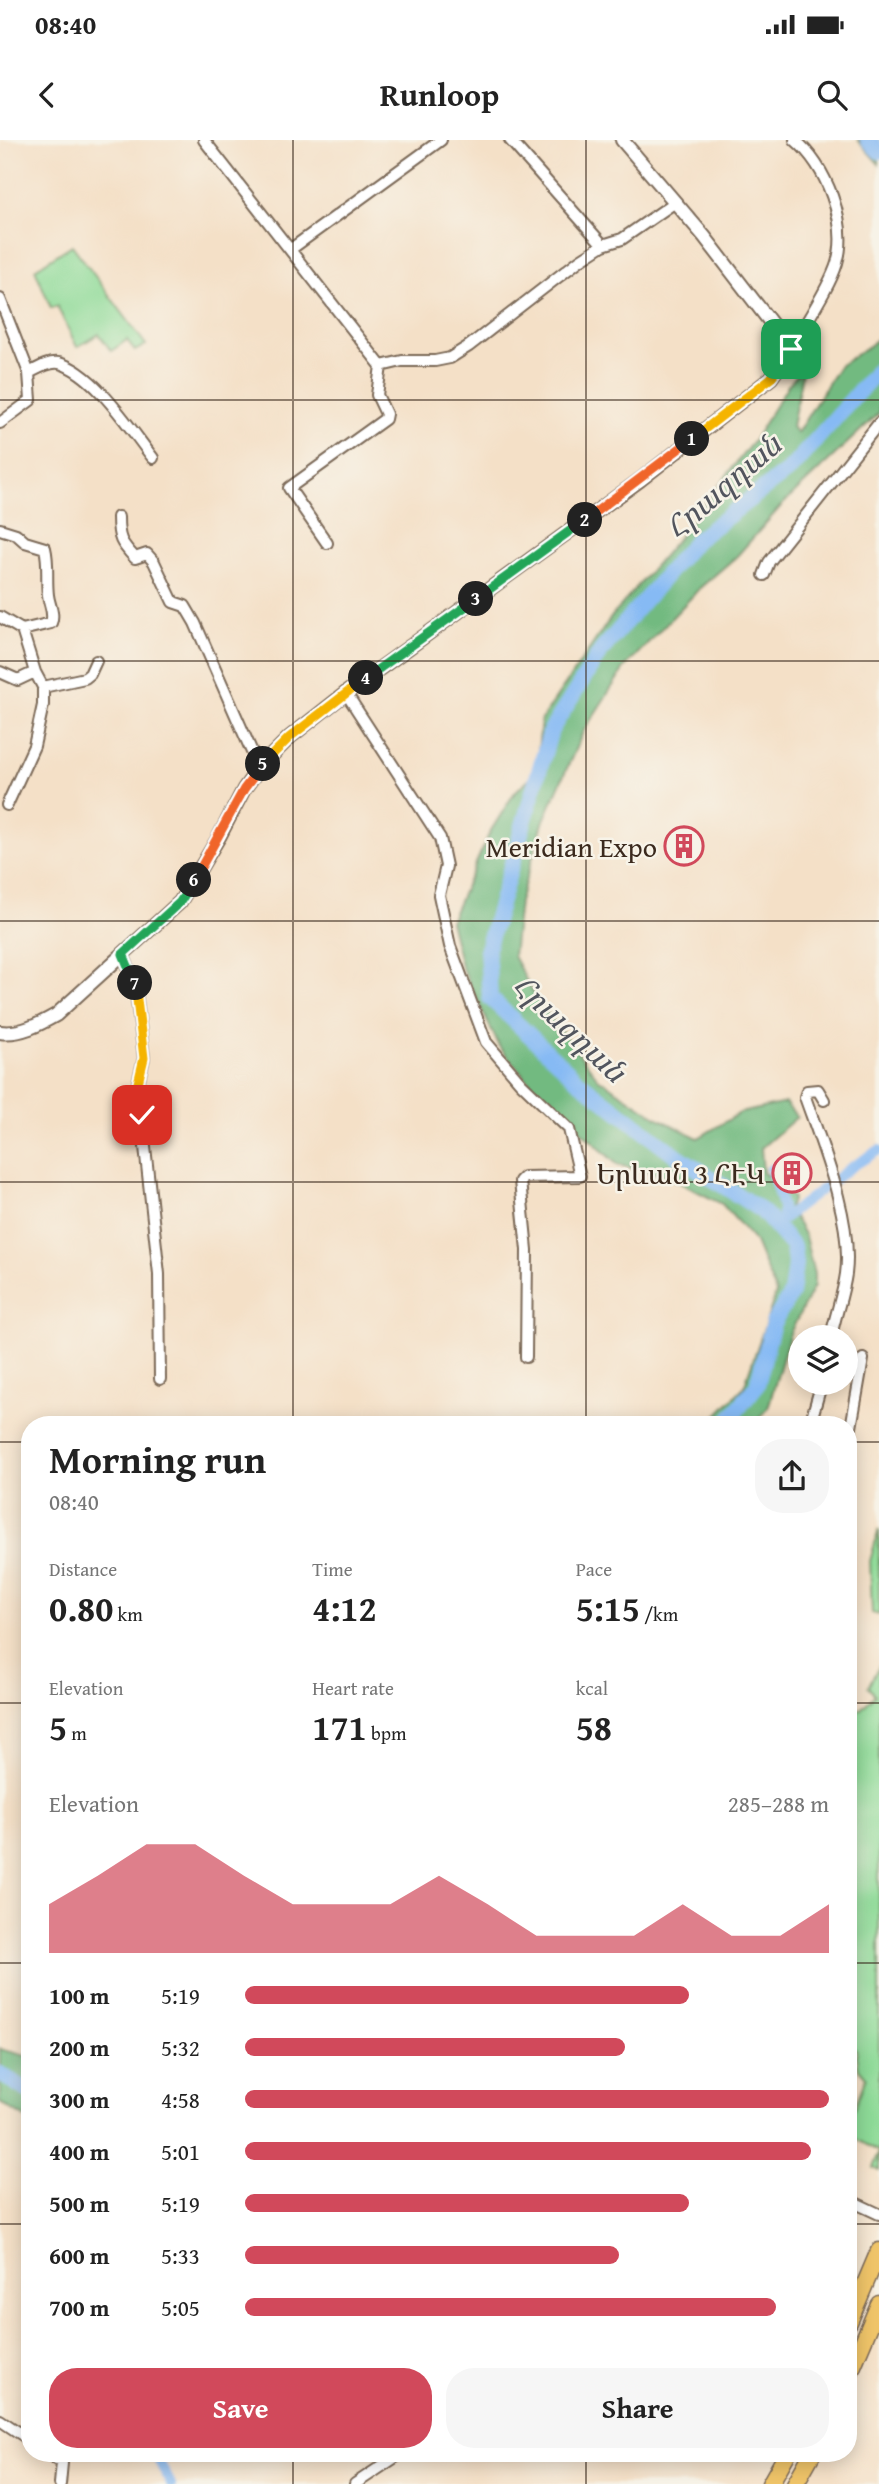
<!DOCTYPE html>
<html lang="en">
<head>
<meta charset="utf-8">
<style>
	:root { --surface:#fff; --page:#f6f6f6; --text:#222; --muted:#767676; --accent:#d1495b }
	body { margin:0; font-family:"Gentium Book Plus","Noto Serif Armenian",serif; background:var(--page); color:var(--text); height:100vh; display:flex; flex-direction:column; font-size:26px; white-space:nowrap }
	* { box-sizing:border-box; margin:0 }
	p { font-size:23px; color:var(--muted) }
	.icon { flex:none; width:38px; height:38px; fill:none; stroke:currentColor; stroke-width:2; stroke-linecap:round; stroke-linejoin:round }
	.map { position:relative; flex:1; overflow:hidden }
	.side { position:absolute; left:21px; top:1276px; width:836px; height:1046px; display:flex; flex-direction:column; background:var(--surface); border-radius:28px; box-shadow:0 4px 18px #0003 }
	.side>* { flex:none }
	.controls { position:absolute; left:788px; top:1185px; display:grid; gap:14px }
	.controls a { display:grid; place-items:center; width:70px; height:70px; border-radius:50%; background:var(--surface); box-shadow:0 4px 18px #0003; font-size:35px }
	.pin { position:absolute; display:grid; place-items:center; width:60px; height:60px; color:#fff; margin:-30px; border-radius:14px; box-shadow:0 4px 10px #0006 }
	.km { position:absolute; width:35px; height:35px; margin:-18px; border-radius:50%; background:#222; color:#fff; font-size:19px; line-height:35px; text-align:center }
	.round { display:grid; place-items:center; flex:none; width:74px; height:74px; border-radius:28px; background:var(--page) }
	.head { display:flex; align-items:center; justify-content:space-between; height:119px; padding:0 28px }
	h1 { font-size:38px; font-weight:800; line-height:52px }
	.stats { display:grid; grid-template-columns:repeat(3,1fr); gap:10px; height:119px; padding:7px 28px }
	.stats div { display:grid; align-content:center }
	.stats b { font-size:35px; font-weight:800 }
	.stats small { font-size:19px; font-weight:400 }
	.stats p { font-size:19px }
	.chart { height:196px; padding:14px 28px }
	.chart p { display:flex; justify-content:space-between }
	.chart svg { width:100%; height:126px; margin-top:7px; fill:var(--accent); opacity:.7 }
	.action { display:flex; gap:14px; margin-top:auto; padding:14px 28px }
	.action a { flex:1; height:80px; border-radius:28px; background:var(--accent); color:#fff; font-size:28px; font-weight:800; line-height:80px; text-align:center }
	.action a+a { background:var(--page); color:var(--text) }
	ul { padding:0 28px; list-style:none; font-size:23px }
	li { display:grid; grid-template-columns:112px 84px 1fr; align-items:center; height:52px }
	li i { height:18px; border-radius:9px; background:var(--accent) }
	.status { display:flex; justify-content:space-between; align-items:center; height:49px; padding:0 35px; background:var(--surface); direction:ltr }
	.status svg { height:19px; fill:currentColor }
	header { display:flex; justify-content:space-between; align-items:center; height:91px; padding:0 28px; background:var(--surface); font-size:32px; font-weight:800 }
	.map>svg:first-child { display:block }
	.green { fill:#8dda97; stroke:#64825a; stroke-width:2 }
	.forest { fill:#72ba80; stroke:#56724f; stroke-width:2 }
	.lines { fill:none; stroke-linecap:round; stroke-linejoin:round }
	.canal { stroke:#86baf4; stroke-width:10 }
	.river { stroke:#86baf4; stroke-width:16 }
	.minor-casing { stroke:#7c6a59; stroke-width:14 }
	.tertiary-casing { stroke:#7c6a59; stroke-width:16 }
	.primary-casing { stroke:#7c6a59; stroke-width:19 }
	.minor { stroke:#fff; stroke-width:10 }
	.tertiary { stroke:#fff; stroke-width:12 }
	.primary { stroke:#efc469; stroke-width:16 }
	.split-1-casing { stroke:#fff; stroke-width:14 }
	.split-2-casing { stroke:#fff; stroke-width:14 }
	.split-3-casing { stroke:#fff; stroke-width:14 }
	.split-4-casing { stroke:#fff; stroke-width:14 }
	.split-5-casing { stroke:#fff; stroke-width:14 }
	.split-6-casing { stroke:#fff; stroke-width:14 }
	.split-7-casing { stroke:#fff; stroke-width:14 }
	.split-8-casing { stroke:#fff; stroke-width:14 }
	.split-1 { stroke:#f5b400; stroke-width:9 }
	.split-2 { stroke:#f0652b; stroke-width:9 }
	.split-3 { stroke:#22a559; stroke-width:9 }
	.split-4 { stroke:#22a559; stroke-width:9 }
	.split-5 { stroke:#f5b400; stroke-width:9 }
	.split-6 { stroke:#f0652b; stroke-width:9 }
	.split-7 { stroke:#22a559; stroke-width:9 }
	.split-8 { stroke:#f5b400; stroke-width:9 }
	.grid { fill:none; stroke:#3b2a1e; stroke-width:2; stroke-opacity:0.55 }
	.labels { text-anchor:middle; dominant-baseline:central; stroke-width:5; stroke-linejoin:round; paint-order:stroke }
	.poi-label { font-size:28px; fill:#3b2a1e; stroke:#f7f3e8; text-anchor:end }
	.water-label { font-size:30px; font-style:italic; fill:#52555e; stroke:#f7f3e8 }
</style>
</head>
<body>
<div class="status"><b>08:40</b><svg viewBox="0 0 49 12"><path d="M0 12V9h3v3zM5 12V6h3v6zM10 12V3h3v9zM15 12V0h3v12zM26 1h20v11H26zM47 4h2v5h-2z"/></svg></div>
<header><svg class="icon" aria-label="back" viewBox="0 0 24 24"><path d="M15 5l-7 7 7 7"/></svg>Runloop<svg class="icon" aria-label="search" viewBox="0 0 24 24"><circle cx="10" cy="10" r="6"/><path d="M15 15l6 6"/></svg></header>
<div class="map">
<svg width="879" height="2344" viewBox="0 0 879 2344">
	<rect width="100%" height="100%" fill="#f7f3e8"/>
	<filter id="ink" filterUnits="userSpaceOnUse"><feTurbulence type="fractalNoise" baseFrequency=".0143" numOctaves="2"/><feDisplacementMap in="SourceGraphic" scale="14" xChannelSelector="R" yChannelSelector="G"/><feConvolveMatrix kernelMatrix="1 2 1 2 8 2 1 2 1" color-interpolation-filters="sRGB"/></filter>
	<filter id="wash" filterUnits="userSpaceOnUse"><feTurbulence type="fractalNoise" baseFrequency=".00686" numOctaves="4" result="noise"/><feDisplacementMap in="SourceGraphic" scale="28" xChannelSelector="R" yChannelSelector="G"/><feGaussianBlur stdDeviation="1.57" result="paint"/><feColorMatrix in="noise" values="0 0 0 0 0 0 0 0 0 0 0 0 0 0 0 0 0 1.4 0 .05"/><feComposite in="paint" operator="in"/></filter>
	<g filter="url(#wash)">
		<rect width="100%" height="100%" fill="#f4e0c7"/>
		<path class="green" d="M72,105l74,100 -11,6 -8,-11 -16,11 -12,-17 -22,13 -20,-41 -6,2 -16,-39z
			M879,1389v86l-7,-2 -2,-52z
			M879,1525v506l-6,-3 6,-16 -30,-17v-12l17,-46 -7,-8 -3,-20 -7,-2v-323l6,-17 5,3 15,-15 -7,-8z"/>
		<path class="forest" d="M858,0h21v24z
			M879,196v77l-98,93 -44,50 -36,31 -76,80 -42,65 -39,88 -25,82 -6,54 24,44 61,78 60,40 40,20 42,-25 45,-10 12,14 -36,31 2,24 30,26 -4,10 16,28 9,38v12l-24,47 -22,75 -12,16h-48l36,-37 32,-94 -22,-53 -32,-36 -55,-28 -49,-11 -80,-73 -38,-44 -39,-82 -11,-45 40,-89 25,-40 16,-15 7,-25 3,-32 71,-104 67,-79 75,-97 34,-55 15,-17 -11,59 5,6 42,-67 33,-22z
			M0,1909l30,8v64l-30,-19z"/>
		<g class="lines">
			<path class="canal" d="M782,1080v-13l-11,-38 17,-4
				M775,1085l75,-57 29,-18
				M155,2314l16,30"/>
			<path class="river" d="M868,0l11,11
				M726,1284l31,-39 16,-62 18,-29 4,-30 -2,-17 -31,-36 -89,-58 -96,-73 -87,-82 -3,-49 64,-219 50,-79 94,-110 95,-72 89,-100
				M0,1934l30,18"/>
		</g>
	</g>
	<g filter="url(#ink)">
		<g class="lines">
			<g class="minor-casing">
				<path id="minor" d="M204,0l177,226
					M510,0l93,105
					M291,109l150,-109
					M0,159l29,74 2,27 -31,23
					M791,209c13,-24 39,-62 46,-86 12,-40 -11,-97 -42,-123
					M381,226l21,-5h33l15,-3 19,-12 111,-86 23,-15 19,-6 52,-36
					M29,233c8,-4 20,-12 30,-10 36,10 72,67 94,95
					M118,377c0,22 3,26 17,41l12,-4 7,8 19,40 12,4 10,17 64,145
					M0,389l16,5 9,8 20,6c4,16 1,31 3,47 1,10 7,18 3,28l-29,7
					M327,403l-38,-55 96,-69 1,-5 -9,-19 4,-29
					M764,435l5,-13 110,-139
					M0,477l22,13 13,42 8,15v18l-9,41 -27,59
					M0,532l18,8 17,-8
					M43,547l42,-9 5,-4 6,-13
					M346,553l94,145 6,28 -7,29 11,51 36,96 35,41 48,46 11,47 -56,1 -4,4 7,69 -1,107
					M123,814l12,30 9,74 -6,25 21,191 1,105
					M824,960l-6,-10 -11,1 -2,6c18,51 48,124 41,177 -3,21 -11,42 -15,63
					M810,1284l12,-42
					M849,1299l14,-80
					M849,2060l30,14
					M0,2280l30,20
					M49,2314l13,9 -2,21
					M355,2344l45,-30"/>
			</g>
			<g class="tertiary-casing">
				<path id="tertiary" d="M0,892c20,3 40,-8 56,-17l124,-113 39,-65 25,-48 15,-21 31,-31 56,-44 294,-213 131,-102 20,-29 -87,-113 -82,-96"/>
			</g>
			<g class="primary-casing">
				<path id="primary" d="M849,2182l30,-71
					M849,2235l30,-71
					M770,2344l17,-30
					M795,2344l17,-30"/>
			</g>
			<use href="#minor" class="minor"/>
			<use href="#tertiary" class="tertiary"/>
			<use href="#primary" class="primary"/>
		</g>
	</g>
	<g class="lines" filter="url(#ink)">
		<g class="split-1-casing">
			<path id="split-1" d="M692,299l79,-61 20,-29"/>
		</g>
		<g class="split-2-casing">
			<path id="split-2" d="M585,380l107,-81"/>
		</g>
		<g class="split-3-casing">
			<path id="split-3" d="M476,459l109,-79"/>
		</g>
		<g class="split-4-casing">
			<path id="split-4" d="M366,538l110,-79"/>
		</g>
		<g class="split-5-casing">
			<path id="split-5" d="M263,624l27,-27 76,-59"/>
		</g>
		<g class="split-6-casing">
			<path id="split-6" d="M194,740l50,-91 19,-25"/>
		</g>
		<g class="split-7-casing">
			<path id="split-7" d="M135,843l-12,-29 57,-52 14,-22"/>
		</g>
		<g class="split-8-casing">
			<path id="split-8" d="M135,843l9,75 -6,25 4,32"/>
		</g>
		<use href="#split-1" class="split-1"/>
		<use href="#split-2" class="split-2"/>
		<use href="#split-3" class="split-3"/>
		<use href="#split-4" class="split-4"/>
		<use href="#split-5" class="split-5"/>
		<use href="#split-6" class="split-6"/>
		<use href="#split-7" class="split-7"/>
		<use href="#split-8" class="split-8"/>
	</g>
	<path class="grid" d="M293,0v1284M586,0v1284M0,260h879M0,521h879M0,781h879M0,1042h879M0,1302h30M849,1302h30M0,1563h30M849,1563h30M0,1823h30M849,1823h30M0,2084h30M849,2084h30M293,2314v30M586,2314v30"/>
	<defs>
		<g id="building-ring" transform="scale(2.0125)"><circle r="9.5" fill="#f7f3e8" stroke="#d1495b" stroke-width="1.5"/><path d="M-4-6H4V6H1V3H-1V6H-4ZM-2.5-4.3h1.7v1.8h-1.7ZM.8-4.3h1.7v1.8H.8ZM-2.5-1h1.7V.8h-1.7ZM.8-1h1.7V.8H.8Z" fill="#d1495b"/></g>
	</defs>
	<g fill-rule="evenodd">
		<use href="#building-ring" x="684" y="706"/>
		<use href="#building-ring" x="792" y="1033"/>
	</g>
	<g class="labels">
		<g class="poi-label">
			<text x="657" y="706">Meridian Expo</text>
			<text x="765" y="1033">Երևան 3 ՀԷԿ</text>
		</g>
		<g class="water-label">
			<text transform="translate(723 346) rotate(-41)">Հրազդան</text>
			<text transform="translate(570 888) rotate(43)">Հրազդան</text>
		</g>
	</g>
</svg>
<div class="controls">
<a><svg class="icon" aria-label="layers" viewBox="0 0 24 24"><path d="M12 4l9 5-9 5-9-5zM3 14l9 5 9-5"/></svg></a>
</div>
<div class="pin" style="left:791px;top:209px;background:#1e9e55"><svg class="icon" aria-label="arrive" viewBox="0 0 24 24"><path d="M6 21V4h12l-3 4 3 4H6"/></svg></div>
<div class="pin" style="left:142px;top:975px;background:#d93025"><svg class="icon" aria-label="check" viewBox="0 0 24 24"><path d="M5 12l5 5 9-10"/></svg></div>
<b class="km" style="left:692px;top:299px">1</b>
<b class="km" style="left:585px;top:380px">2</b>
<b class="km" style="left:476px;top:459px">3</b>
<b class="km" style="left:366px;top:538px">4</b>
<b class="km" style="left:263px;top:624px">5</b>
<b class="km" style="left:194px;top:740px">6</b>
<b class="km" style="left:135px;top:843px">7</b>
<section class="side">
<div class="head"><div><h1>Morning run</h1><p>08:40</p></div><a class="round"><svg class="icon" aria-label="share" viewBox="0 0 24 24"><path d="M12 15V3M7 8l5-5 5 5M5 13v7h14v-7"/></svg></a></div>
<div class="stats">
<div><p>Distance</p><b>0.80<small> km</small></b></div>
<div><p>Time</p><b>4:12</b></div>
<div><p>Pace</p><b>5:15<small> /km</small></b></div>
</div>
<div class="stats">
<div><p>Elevation</p><b>5<small> m</small></b></div>
<div><p>Heart rate</p><b>171<small> bpm</small></b></div>
<div><p>kcal</p><b>58</b></div>
</div>
<div class="chart"><p><span>Elevation</span>285–288 m</p>
<svg viewBox="0 0 160 44" preserveAspectRatio="none"><path d="M0 44V27L10 17L20 6L30 6L40 17L50 27L60 27L70 27L80 17L90 27L100 38L110 38L120 38L130 27L140 38L150 38L160 27V44z"/></svg>
</div>
<ul>
<li><b>100 m</b>5:19<i style="width:76%"></i></li>
<li><b>200 m</b>5:32<i style="width:65%"></i></li>
<li><b>300 m</b>4:58<i style="width:100%"></i></li>
<li><b>400 m</b>5:01<i style="width:97%"></i></li>
<li><b>500 m</b>5:19<i style="width:76%"></i></li>
<li><b>600 m</b>5:33<i style="width:64%"></i></li>
<li><b>700 m</b>5:05<i style="width:91%"></i></li>
</ul>
<div class="action"><a>Save</a><a>Share</a></div>
</section>
</div>
</body>
</html>
